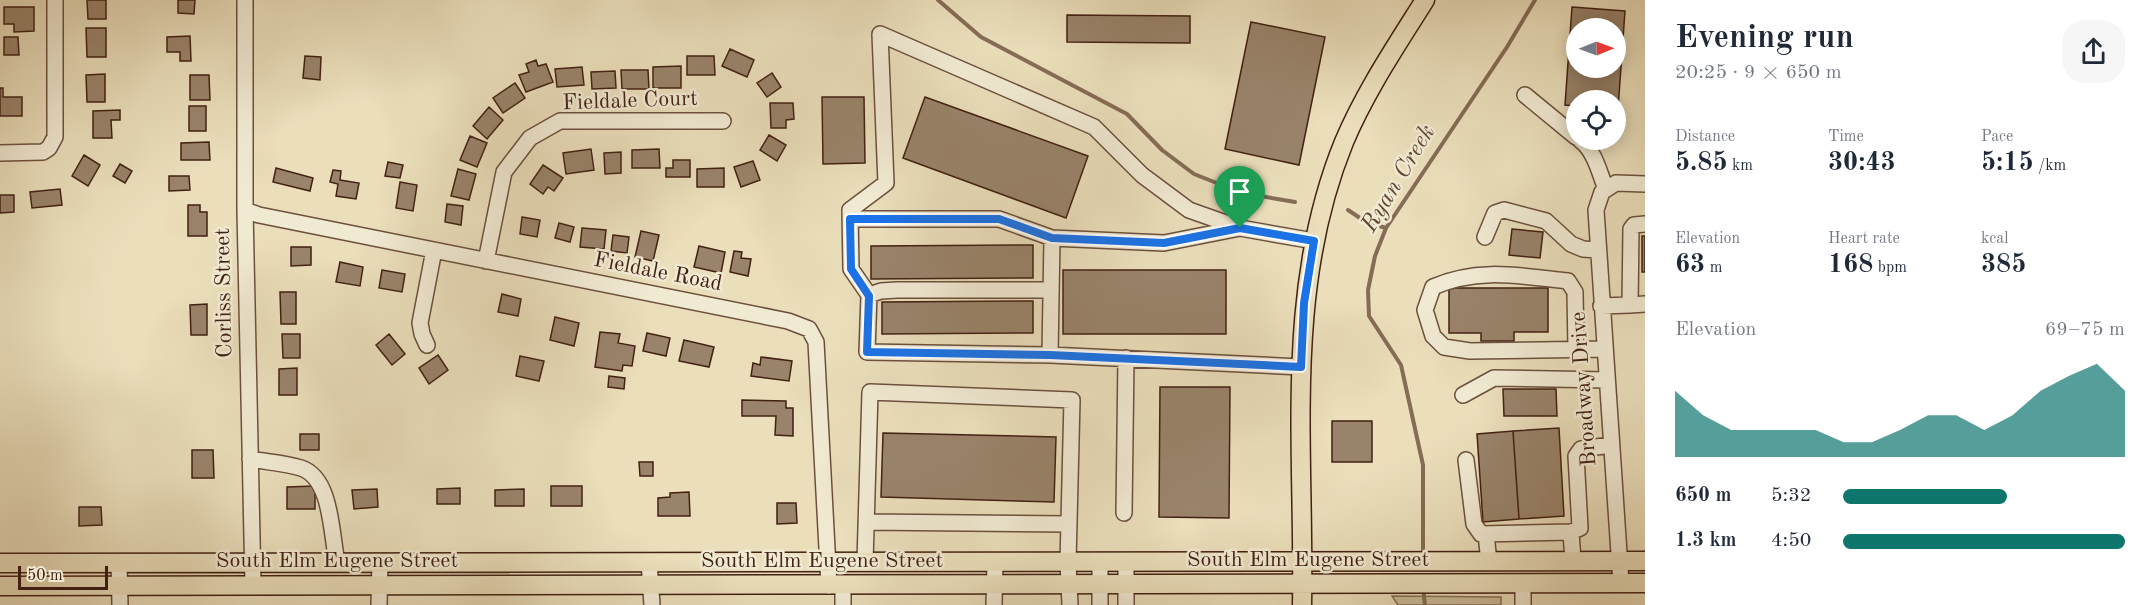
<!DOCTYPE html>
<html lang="en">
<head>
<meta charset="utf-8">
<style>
	:root { --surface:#fff; --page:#f6f6f7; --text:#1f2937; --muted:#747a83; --accent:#0f766e }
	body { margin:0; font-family:"Old Standard TT",serif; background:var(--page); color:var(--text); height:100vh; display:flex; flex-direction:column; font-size:22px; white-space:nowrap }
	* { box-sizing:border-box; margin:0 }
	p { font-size:20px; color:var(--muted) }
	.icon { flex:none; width:33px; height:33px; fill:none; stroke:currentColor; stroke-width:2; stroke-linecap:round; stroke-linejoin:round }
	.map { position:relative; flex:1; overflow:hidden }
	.panel { display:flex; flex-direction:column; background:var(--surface); width:510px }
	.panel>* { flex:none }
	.needle { width:39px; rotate:89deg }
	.controls { position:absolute; left:1566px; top:18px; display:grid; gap:12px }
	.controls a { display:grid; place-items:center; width:60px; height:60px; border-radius:50%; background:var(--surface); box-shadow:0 3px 15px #0003; font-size:30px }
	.scale { position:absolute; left:18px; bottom:15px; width:90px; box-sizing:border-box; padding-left:6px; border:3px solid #422113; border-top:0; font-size:16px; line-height:21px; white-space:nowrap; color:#422113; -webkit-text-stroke:4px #f1ead3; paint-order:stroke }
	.pin { position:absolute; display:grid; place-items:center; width:51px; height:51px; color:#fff; margin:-62px -26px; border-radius:50% 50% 50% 0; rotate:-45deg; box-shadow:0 0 6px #0007 }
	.pin .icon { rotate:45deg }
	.round { display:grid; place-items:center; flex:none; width:63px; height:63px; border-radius:24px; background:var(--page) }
	.headline { display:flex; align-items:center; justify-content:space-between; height:102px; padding:0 30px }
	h1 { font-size:33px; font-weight:700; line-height:45px }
	.figures { display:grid; grid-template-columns:repeat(3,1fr); gap:9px; height:102px; padding:6px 30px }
	.figures div { display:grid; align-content:center }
	.figures b { font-size:26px; font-weight:700 }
	.figures small { font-size:16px; font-weight:400 }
	.figures p { font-size:16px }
	.chart { height:168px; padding:12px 30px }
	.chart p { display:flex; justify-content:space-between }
	.chart svg { width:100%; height:108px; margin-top:6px; fill:var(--accent); opacity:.7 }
	ul { padding:0 30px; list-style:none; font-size:20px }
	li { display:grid; grid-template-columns:96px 72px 1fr; align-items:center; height:45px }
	li i { height:15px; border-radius:8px; background:var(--accent) }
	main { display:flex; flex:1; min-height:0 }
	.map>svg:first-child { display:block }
	.green { fill:#cdbe9e; stroke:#887058; stroke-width:1.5 }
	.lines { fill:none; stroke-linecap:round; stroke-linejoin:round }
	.stream { stroke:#856c56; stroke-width:4 }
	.building { fill:#99836a; stroke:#422113; stroke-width:1.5; fill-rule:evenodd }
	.minor-casing { stroke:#6c503d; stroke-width:18 }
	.major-casing { stroke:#422113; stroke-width:21 }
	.minor { stroke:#f1ead3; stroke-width:15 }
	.major { stroke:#eadebb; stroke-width:18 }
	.route-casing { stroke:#fff; stroke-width:12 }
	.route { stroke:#1a73e8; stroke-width:8 }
	.labels { text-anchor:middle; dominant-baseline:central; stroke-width:5; stroke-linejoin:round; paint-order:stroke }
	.street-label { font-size:22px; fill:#422113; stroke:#f1ead3 }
	.water-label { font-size:24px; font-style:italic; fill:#634634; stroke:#f1ead3 }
</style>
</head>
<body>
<main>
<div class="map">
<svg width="1645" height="605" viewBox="0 0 1645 605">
	<rect width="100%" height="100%" fill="#eadebb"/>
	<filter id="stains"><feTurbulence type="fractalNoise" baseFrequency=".00333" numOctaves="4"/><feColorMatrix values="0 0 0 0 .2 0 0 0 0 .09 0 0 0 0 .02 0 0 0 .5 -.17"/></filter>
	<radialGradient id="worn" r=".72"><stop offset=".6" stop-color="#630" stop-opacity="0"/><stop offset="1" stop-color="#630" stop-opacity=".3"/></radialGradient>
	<path class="green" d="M1392,596l109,1v8h-103z"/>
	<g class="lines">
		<path class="stream" d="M938,0l43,37 146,77 35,36 32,24 48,19 53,9
			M1348,210l18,12 20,6
			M1423,557v-92l-22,-100 -32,-49 -1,-26 7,-34 11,-28 121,-181 28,-47
			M1423,588l2,17"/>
	</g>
	<path class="building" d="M87,0h19v19h-18z
		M178,0h17l-1,14 -16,-1z
		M4,7h30v24l-20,1v-8h-10z
		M1572,7l53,4 -7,98h-2v-9h-40v6l-11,-1zM1576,28h40v40h-40z
		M1067,15l123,1v27l-123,-1z
		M1251,22l74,15 -26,128 -74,-16z
		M86,28h20v29h-19z
		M190,36l1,25h-11v-9h-13v-15z
		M4,37h14l1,18h-15z
		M730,49l24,11 -7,17 -25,-11z
		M305,56l16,1 -1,23 -17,-2z
		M687,56h27l1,19h-28z
		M536,60l2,6 8,-2 7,18 -27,10 -7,-17 10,-3 -3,-8z
		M681,66v22h-28v-21z
		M582,67l2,18 -27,2 -2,-18z
		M621,70h27l1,19h-27z
		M615,71l1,17 -24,1 -1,-17z
		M772,73l9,14 -14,10 -10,-14z
		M105,74v28h-18l-1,-27z
		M190,75h19l1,25h-20z
		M515,83l10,15 -22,15 -10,-15z
		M0,88h3v9h19v19h-22z
		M822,97h42l1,66 -42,1z
		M925,97l163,59 -22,62 -163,-60z
		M770,103h23l1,16 -8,1v8h-15z
		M189,106h17v25h-17z
		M489,107l14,13 -16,19 -14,-13z
		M120,110v10h-9l1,18h-19v-27z
		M769,135l17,10 -9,16 -17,-11z
		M470,136l17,7 -10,24 -17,-7z
		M209,142l1,18h-29v-17z
		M591,149l3,21 -28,4 -3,-21z
		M659,149l1,19h-28v-18z
		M621,152v21l-16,1 -1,-21z
		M84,155l16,10 -12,21 -16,-10z
		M673,160h17v17h-24v-9h7z
		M753,161l7,19 -19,7 -7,-20z
		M388,162l15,3 -3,13 -15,-2z
		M120,164l12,7 -7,12 -12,-7z
		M543,165l20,13 -9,13 -6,-4 -5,7 -13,-10z
		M276,168l37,10 -3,13 -37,-9z
		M724,168v19h-27v-18z
		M458,169l18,5 -7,26 -18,-4z
		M333,170l8,1 -1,9 19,3 -3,16 -20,-3 2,-12 -8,-2z
		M169,176h20l1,14 -21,1z
		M400,182l17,3 -4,26 -17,-3z
		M60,189l2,16 -30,3 -2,-16z
		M0,195h14v17l-14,1z
		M447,204l16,2 -2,19 -16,-3z
		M188,205h12v7h7v24h-19z
		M522,217l18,3 -3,17 -17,-3z
		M559,223l15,4 -4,15 -15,-4z
		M582,228l24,2 -2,19 -24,-2z
		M1512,229l31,3 -3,26 -31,-3z
		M641,231l18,4 -6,26 -18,-4z
		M613,235l16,2 -2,16 -16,-2z
		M1642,236h3v36h-3z
		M1033,245v33l-162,1v-33z
		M699,246l26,6 -4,21 -27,-6z
		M291,247h20v18l-20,1z
		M734,251l8,1 -1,6 10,1 -3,17 -18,-4z
		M340,262l23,5 -3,19 -24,-4z
		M382,270l23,4 -3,18 -23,-4z
		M1063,270h163v64h-163z
		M1449,288h99v44h-34v9h-33v-8h-32z
		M280,292h16v32h-15z
		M502,294l19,5 -3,17 -20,-4z
		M1033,301v32l-151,1v-32z
		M207,304v31h-16l-1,-30z
		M555,317l24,6 -5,23 -24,-6z
		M600,332l20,2 -2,9 17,3 -3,20 -9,-1 -1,6 -27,-4z
		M647,333l23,5 -4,18 -23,-5z
		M282,334h18v24h-17z
		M389,334l16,20 -13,11 -16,-20z
		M684,340l30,7 -5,20 -30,-6z
		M438,355l10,15 -19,14 -10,-16z
		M520,356l24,5 -5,20 -23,-5z
		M761,357l31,4 -3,20 -38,-5 2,-13 7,2z
		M297,368v27h-18v-26z
		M609,376l16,2 -1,11 -16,-2z
		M1160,387h70l-1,131 -70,-1z
		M1503,389h53l1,27h-53z
		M742,400l44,1v7h7v28l-18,-1 1,-19h-34z
		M1332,421h40v41h-40z
		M1559,428l5,88 -45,3 -6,-88z
		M1513,431l6,88 -36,3 -6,-88z
		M883,433l173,4 -2,65 -173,-5z
		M300,434h19v16h-19z
		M192,450h21l1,28h-22z
		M639,462h14v14h-13z
		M315,486v23h-28v-22z
		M551,486h31v20h-31z
		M460,488v16h-23v-15z
		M377,489l1,18 -24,2 -2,-19z
		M524,489v17h-29v-16z
		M689,492l1,24h-32v-18l12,-1v-4z
		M777,503h19l1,20 -20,1z
		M79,507h22l1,18 -23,1z"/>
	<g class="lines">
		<g class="minor-casing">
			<path id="minor" d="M245,0v210l8,375
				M1525,95l51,42
				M1580,140c15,11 19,32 26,49
				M0,153l43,-1 6,-4 6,-11v-137
				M245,210l14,5 529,106 21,8 7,13 13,244
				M850,219h149l53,19
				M1645,224l-11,1 -3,4 -1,76 15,-1
				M1485,237l10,-24 9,-3 42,11 25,23 12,5 14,1
				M486,261l18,-89 26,-34 30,-17h163
				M869,295l12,-4 16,-1h154
				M1601,306l29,-1
				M427,345l-5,-11 -2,-11 14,-73
				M1576,349l-1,-57 -7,-11c-47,-5 -90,-14 -135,6l-8,23 8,26 11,11 26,4 134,-2
				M1050,355l-183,-3 2,-57 -18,-26 -1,-59 36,-27 -6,-149 214,93 48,48 47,35 51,18
				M1301,367l-251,-12 2,-117 112,5 76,-15 74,13
				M1463,395l31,-17 113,2
				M250,459c16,3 35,4 51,9 31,10 30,66 36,94
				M1466,460l8,64 7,10 90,-2 9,-4 -4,-72 5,-7 30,-4
				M1124,513l2,-155
				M866,522l203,2
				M1571,532l2,29
				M1486,534l3,28
				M119,562l1,43
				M649,562l3,43
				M865,562l5,-170 202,8 -4,162 2,43
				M1100,562v43
				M1126,562v43
				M1621,583l-25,-373 6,-18 14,-9 29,1
				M843,586v19
				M379,605l1,-43
				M994,605l1,-43
				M1523,605v-22"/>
		</g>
		<g class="major-casing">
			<path id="major" d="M0,563l1645,-2
				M0,586l1645,-3
				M1302,605c3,-156 -19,-314 42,-463 21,-50 52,-96 81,-142"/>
		</g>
		<use href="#minor" class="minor"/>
		<use href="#major" class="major"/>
	</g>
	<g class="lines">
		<g class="route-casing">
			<path id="route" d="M850,219h149l53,19 112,5 76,-15 74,13 -10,62 -3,64 -251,-12 -183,-3 2,-56 -18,-27z"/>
		</g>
		<use href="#route" class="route"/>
	</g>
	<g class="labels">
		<g class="street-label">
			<text transform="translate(630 101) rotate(-2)">Fieldale Court</text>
			<text transform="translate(658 272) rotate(11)">Fieldale Road</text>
			<text transform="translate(224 293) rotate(-91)">Corliss Street</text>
			<text transform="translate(1584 389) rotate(-94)">Broadway Drive</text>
			<text x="1308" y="560">South Elm Eugene Street</text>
			<text x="337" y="561">South Elm Eugene Street</text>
			<text x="822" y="561">South Elm Eugene Street</text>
		</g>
		<g class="water-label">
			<text transform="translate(1399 179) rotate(-59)">Ryan Creek</text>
		</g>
	</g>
	<rect width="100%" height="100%" filter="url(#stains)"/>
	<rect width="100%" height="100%" fill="url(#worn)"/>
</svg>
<div class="controls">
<a><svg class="needle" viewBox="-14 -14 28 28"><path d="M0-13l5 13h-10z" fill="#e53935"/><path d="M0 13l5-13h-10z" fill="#747a83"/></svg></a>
<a><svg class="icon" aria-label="locate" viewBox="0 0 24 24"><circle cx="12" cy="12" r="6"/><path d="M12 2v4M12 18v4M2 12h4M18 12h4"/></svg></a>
</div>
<div class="scale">50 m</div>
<div class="pin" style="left:1240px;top:228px;background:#1e9e55"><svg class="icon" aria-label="arrive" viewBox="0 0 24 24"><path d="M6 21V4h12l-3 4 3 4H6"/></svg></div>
</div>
<section class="panel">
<div class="headline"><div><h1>Evening run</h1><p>20:25 · 9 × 650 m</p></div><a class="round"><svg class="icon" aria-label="share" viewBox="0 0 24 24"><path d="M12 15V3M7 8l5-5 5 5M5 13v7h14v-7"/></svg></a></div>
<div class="figures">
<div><p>Distance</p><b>5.85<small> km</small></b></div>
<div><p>Time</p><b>30:43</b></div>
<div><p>Pace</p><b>5:15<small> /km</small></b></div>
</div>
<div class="figures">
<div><p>Elevation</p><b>63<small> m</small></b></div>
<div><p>Heart rate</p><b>168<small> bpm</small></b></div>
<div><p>kcal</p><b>385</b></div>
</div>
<div class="chart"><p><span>Elevation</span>69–75 m</p>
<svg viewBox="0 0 160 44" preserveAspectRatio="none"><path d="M0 44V17L10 27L20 33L30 33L40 33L50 33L60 38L70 38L80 33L90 27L100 27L110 33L120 27L130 17L140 11L150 6L160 17V44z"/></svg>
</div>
<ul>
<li><b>650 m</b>5:32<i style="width:58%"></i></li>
<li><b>1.3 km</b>4:50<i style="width:100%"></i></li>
</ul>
</section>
</main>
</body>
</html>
